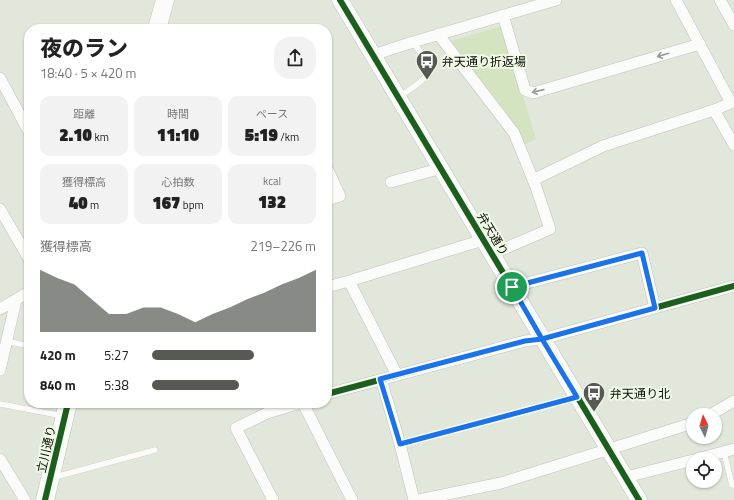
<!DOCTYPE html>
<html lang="ja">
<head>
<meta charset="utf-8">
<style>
	:root { --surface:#fff; --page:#f2f2f2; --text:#222; --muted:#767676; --accent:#565a52 }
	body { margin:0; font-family:"Titillium Web","Noto Sans JP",sans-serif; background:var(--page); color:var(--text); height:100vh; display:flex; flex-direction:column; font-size:15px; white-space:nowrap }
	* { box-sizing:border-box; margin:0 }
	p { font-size:13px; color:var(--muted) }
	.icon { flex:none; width:22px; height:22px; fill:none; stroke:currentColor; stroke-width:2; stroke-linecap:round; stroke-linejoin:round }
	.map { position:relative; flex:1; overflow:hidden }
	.sheet { position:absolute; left:24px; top:24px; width:308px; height:384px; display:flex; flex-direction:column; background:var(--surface); border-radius:16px; box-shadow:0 1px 3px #0004 }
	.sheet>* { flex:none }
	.needle { width:26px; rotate:355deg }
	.tools { position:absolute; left:686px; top:408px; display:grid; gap:8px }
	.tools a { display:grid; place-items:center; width:36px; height:36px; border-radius:50%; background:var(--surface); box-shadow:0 1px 3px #0004; font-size:20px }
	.pin { position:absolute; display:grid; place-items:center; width:34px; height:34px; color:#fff; margin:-17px; border:2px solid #fff; border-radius:50%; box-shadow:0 1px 4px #0007 }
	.round { display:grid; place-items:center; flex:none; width:42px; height:42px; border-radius:16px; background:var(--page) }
	.head { display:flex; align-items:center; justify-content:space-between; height:68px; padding:0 16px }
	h1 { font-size:22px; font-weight:800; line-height:30px }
	.stats { display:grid; grid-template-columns:repeat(3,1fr); gap:6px; height:68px; padding:4px 16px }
	.stats div { display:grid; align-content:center; border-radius:10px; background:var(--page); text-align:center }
	.stats b { font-size:17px; font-weight:800 }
	.stats small { font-size:11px; font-weight:400 }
	.stats p { font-size:11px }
	.chart { height:112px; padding:8px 16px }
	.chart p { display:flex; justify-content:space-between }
	.chart svg { width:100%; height:72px; margin-top:4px; fill:var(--accent); opacity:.7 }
	ul { padding:0 16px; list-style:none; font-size:13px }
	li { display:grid; grid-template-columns:64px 48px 1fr; align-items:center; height:30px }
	li i { height:10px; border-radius:5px; background:var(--accent) }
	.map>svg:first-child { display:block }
	.green { fill:#d4e3c0 }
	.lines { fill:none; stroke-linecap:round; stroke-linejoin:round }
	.lane-casing { stroke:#bfc2bb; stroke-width:6 }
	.street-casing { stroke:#bfc2bb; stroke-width:12 }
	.secondary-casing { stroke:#bfc2bb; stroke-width:17 }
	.primary-casing { stroke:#bfc2bb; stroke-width:19 }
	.lane { stroke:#fbfbfa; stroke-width:5.5 }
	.street { stroke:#fbfbfa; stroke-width:11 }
	.secondary { stroke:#fbfbfa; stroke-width:16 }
	.primary { stroke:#fbfbfa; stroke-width:18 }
	.cycleway-casing { stroke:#f0f9e6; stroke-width:8 }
	.cycleway { stroke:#1b5e20; stroke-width:6 }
	.oneway { stroke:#9b9c99 }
	.route-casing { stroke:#fff; stroke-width:8 }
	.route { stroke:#1a73e8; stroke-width:5 }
	.labels { text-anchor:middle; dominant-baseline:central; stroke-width:4; stroke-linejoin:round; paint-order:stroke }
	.poi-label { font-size:12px; fill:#0b0e08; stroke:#f0f9e6; text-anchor:start }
	.street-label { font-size:12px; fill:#0b0e08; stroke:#f0f9e6 }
</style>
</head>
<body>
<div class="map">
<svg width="734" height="500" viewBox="0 0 734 500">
	<rect width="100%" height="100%" fill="#e2e7dc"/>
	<path class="green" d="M502,26l34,113 -13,6 -8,-20 -64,-84z"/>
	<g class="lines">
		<g class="lane-casing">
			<path id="lane" d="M399,97c29,-20 39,-22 14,-55
				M6,341l23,5
				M0,404l63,12
				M400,444l175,-47
				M724,452l8,33h2
				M55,477l100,-27"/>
		</g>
		<g class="street-casing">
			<path id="street" d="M720,0l14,25
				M503,15l22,75 8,3 167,-49
				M438,34l76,99 22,54 14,42 -58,25
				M373,55l40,-13 143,-42
				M0,78l29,54
				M714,110l20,35
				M327,168l13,28 -13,4
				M533,180l70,-34 111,-36 17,-7 -55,-103
				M391,182l51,-14
				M0,209l29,50
				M327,287l22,-6
				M512,287l130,-34 13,55
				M0,309l29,-17
				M0,370l16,-70
				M397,375l-48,-94 134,-41
				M381,379l19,65 14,56
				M327,394l198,-53 17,-2 192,-53
				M303,403l49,97
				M710,415l24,-14
				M0,459l25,41
				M697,459l37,-10
				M626,477l67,-17
				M273,500l-37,-72 31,-15 34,-10
				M419,500l82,-17 192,-60"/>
		</g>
		<g class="secondary-casing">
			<path id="secondary" d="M340,0l299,500"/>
		</g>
		<g class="primary-casing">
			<path id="primary" d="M157,29l8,-29
				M45,500l23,-97"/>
		</g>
		<use href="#lane" class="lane"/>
		<use href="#street" class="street"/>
		<use href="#secondary" class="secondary"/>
		<use href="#primary" class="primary"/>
		<g class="cycleway-casing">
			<path id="cycleway" d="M340,0l299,500
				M327,394l198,-53 17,-2 192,-53
				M45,500l23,-97"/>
		</g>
		<use href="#cycleway" class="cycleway"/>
	</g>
	<defs><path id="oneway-shaft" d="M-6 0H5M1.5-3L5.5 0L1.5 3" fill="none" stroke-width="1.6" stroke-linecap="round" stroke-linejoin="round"/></defs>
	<g class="oneway">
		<use href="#oneway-shaft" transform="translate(663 55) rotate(164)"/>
		<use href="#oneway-shaft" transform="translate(538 91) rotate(167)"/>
	</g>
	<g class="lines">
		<g class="route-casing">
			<path id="route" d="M512,287l30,52 -17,2 -145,38 20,65 177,-47 -35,-58 113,-31 -13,-55 -130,34"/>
		</g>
		<use href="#route" class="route"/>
	</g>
	<defs>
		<g id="bus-pin" transform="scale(1.15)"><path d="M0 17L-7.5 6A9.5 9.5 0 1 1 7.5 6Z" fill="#565a52" stroke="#f0f9e6"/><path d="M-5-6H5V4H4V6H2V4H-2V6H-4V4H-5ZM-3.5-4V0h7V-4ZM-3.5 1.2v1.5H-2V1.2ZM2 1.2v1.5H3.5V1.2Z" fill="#fff"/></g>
	</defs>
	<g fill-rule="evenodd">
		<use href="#bus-pin" x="427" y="61"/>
		<use href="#bus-pin" x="594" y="393"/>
	</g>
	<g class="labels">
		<g class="poi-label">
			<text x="442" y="61">弁天通り折返場</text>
			<text x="610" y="393">弁天通り北</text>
		</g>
		<g class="street-label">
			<text transform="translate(493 234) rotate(59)">弁天通り</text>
			<text transform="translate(46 449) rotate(-77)">立川通り</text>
		</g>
	</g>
</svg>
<div class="tools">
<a><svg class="needle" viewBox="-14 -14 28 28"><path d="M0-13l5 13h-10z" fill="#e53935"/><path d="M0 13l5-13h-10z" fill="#767676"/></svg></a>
<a><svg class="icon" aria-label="locate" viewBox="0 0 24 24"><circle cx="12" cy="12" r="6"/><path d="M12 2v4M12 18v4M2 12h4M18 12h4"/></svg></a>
</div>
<div class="pin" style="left:512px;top:287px;background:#1e9e55"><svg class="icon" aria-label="arrive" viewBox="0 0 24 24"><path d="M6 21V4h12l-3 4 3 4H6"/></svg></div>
<section class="sheet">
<div class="head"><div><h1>夜のラン</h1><p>18:40 · 5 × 420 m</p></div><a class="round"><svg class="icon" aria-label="share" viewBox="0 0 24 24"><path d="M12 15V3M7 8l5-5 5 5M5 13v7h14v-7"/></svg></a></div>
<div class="stats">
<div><p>距離</p><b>2.10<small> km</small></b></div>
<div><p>時間</p><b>11:10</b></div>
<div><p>ペース</p><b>5:19<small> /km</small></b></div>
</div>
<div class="stats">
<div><p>獲得標高</p><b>40<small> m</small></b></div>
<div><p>心拍数</p><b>167<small> bpm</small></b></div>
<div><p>kcal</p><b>132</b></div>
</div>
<div class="chart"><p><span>獲得標高</span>219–226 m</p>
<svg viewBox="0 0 160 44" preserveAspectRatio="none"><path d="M0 44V6L10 11L20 15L30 24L40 33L50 33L60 29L70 29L80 33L90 38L100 33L110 29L120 24L130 20L140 15L150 11L160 6V44z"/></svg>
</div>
<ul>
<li><b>420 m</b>5:27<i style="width:62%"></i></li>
<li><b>840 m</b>5:38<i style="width:53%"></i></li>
</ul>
</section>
</div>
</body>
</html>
